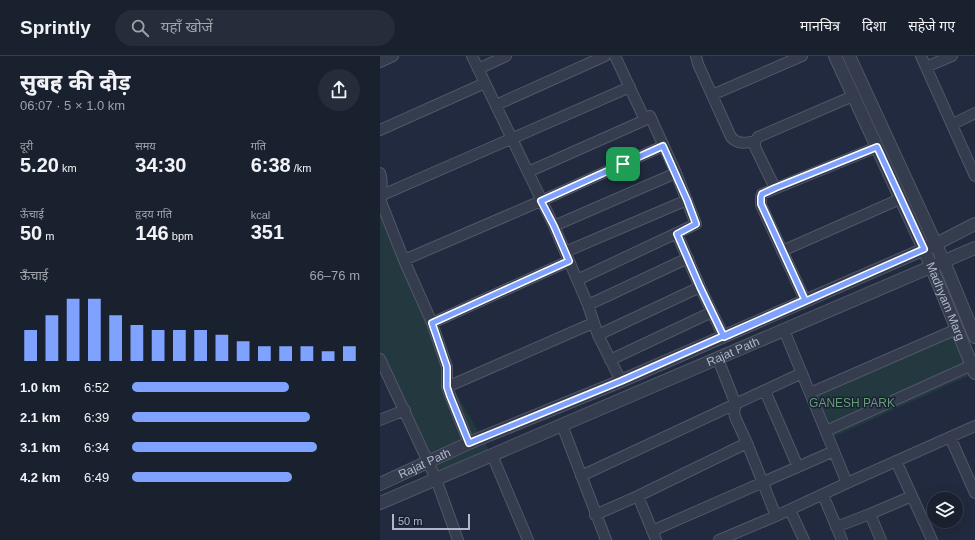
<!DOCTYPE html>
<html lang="hi">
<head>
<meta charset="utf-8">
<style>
	:root { --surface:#19202e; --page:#262d3a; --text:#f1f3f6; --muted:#9fa3aa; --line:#373e4a; --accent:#80a2ff }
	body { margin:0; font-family:Arial,"Noto Sans Devanagari",sans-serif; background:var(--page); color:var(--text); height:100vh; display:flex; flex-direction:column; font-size:15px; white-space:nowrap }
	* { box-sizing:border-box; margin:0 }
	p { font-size:13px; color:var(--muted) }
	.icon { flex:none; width:22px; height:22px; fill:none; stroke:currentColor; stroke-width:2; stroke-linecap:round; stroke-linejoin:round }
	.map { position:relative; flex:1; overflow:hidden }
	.drawer { display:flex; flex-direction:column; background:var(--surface); width:380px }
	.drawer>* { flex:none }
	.tools { position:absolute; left:547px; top:436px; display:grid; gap:8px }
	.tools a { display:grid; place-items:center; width:36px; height:36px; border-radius:50%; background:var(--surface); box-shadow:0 4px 16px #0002,0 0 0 1px var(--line); font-size:20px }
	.scale { position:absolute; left:12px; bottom:10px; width:78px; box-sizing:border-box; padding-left:4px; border:2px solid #b0b7ca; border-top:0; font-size:11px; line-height:14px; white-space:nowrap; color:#b0b7ca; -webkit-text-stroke:3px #1a2133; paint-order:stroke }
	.pin { position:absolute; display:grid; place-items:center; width:34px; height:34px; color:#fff; margin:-17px; border-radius:8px; box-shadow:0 2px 6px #0006 }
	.round { display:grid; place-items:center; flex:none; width:42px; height:42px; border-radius:21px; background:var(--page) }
	.headline { display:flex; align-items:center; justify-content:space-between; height:68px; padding:0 20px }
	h1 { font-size:22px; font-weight:700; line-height:30px }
	.figures { display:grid; grid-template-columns:repeat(3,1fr); gap:6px; height:68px; padding:4px 20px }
	.figures div { display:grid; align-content:center }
	.figures b { font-size:20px; font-weight:700 }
	.figures small { font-size:11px; font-weight:400 }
	.figures p { font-size:11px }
	.chart { height:112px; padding:8px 20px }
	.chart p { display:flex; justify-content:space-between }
	.chart svg { width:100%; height:72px; margin-top:4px; stroke:var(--accent); stroke-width:6 }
	ul { padding:0 20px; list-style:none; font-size:13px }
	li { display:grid; grid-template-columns:64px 48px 1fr; align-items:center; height:30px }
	li i { height:10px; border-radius:5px; background:var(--accent) }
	header { display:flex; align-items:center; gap:24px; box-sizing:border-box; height:56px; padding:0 20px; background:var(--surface); border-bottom:1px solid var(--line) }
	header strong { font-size:19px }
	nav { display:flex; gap:22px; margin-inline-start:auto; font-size:14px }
	.search { width:280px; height:36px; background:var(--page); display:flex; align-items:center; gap:10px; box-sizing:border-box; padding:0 14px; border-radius:22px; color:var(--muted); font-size:15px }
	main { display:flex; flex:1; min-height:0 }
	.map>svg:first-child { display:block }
	.green { fill:#23393f }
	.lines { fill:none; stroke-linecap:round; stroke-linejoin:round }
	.minor-casing { stroke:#505769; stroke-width:12 }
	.tertiary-casing { stroke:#505769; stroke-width:14 }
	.minor { stroke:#353c4e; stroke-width:10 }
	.tertiary { stroke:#353c4e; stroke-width:12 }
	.route-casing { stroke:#fff; stroke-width:8 }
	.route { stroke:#80a2ff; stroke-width:5 }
	.labels { text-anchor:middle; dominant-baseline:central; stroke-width:3; stroke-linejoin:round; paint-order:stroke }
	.street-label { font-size:12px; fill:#b0b7ca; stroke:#1a2133 }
	.park-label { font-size:12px; fill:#659d78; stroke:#1a2133 }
</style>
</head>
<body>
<header>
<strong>Sprintly</strong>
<div class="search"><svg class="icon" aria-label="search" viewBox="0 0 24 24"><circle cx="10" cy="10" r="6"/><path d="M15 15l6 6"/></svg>यहाँ खोजें</div>
<nav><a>मानचित्र</a><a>दिशा</a><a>सहेजे गए</a></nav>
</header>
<main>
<section class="drawer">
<div class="headline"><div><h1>सुबह की दौड़</h1><p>06:07 · 5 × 1.0 km</p></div><a class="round"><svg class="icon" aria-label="share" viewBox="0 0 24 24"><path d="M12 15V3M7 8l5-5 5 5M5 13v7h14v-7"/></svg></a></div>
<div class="figures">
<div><p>दूरी</p><b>5.20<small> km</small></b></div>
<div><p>समय</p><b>34:30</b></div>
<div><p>गति</p><b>6:38<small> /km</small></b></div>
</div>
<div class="figures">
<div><p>ऊँचाई</p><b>50<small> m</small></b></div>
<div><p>हृदय गति</p><b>146<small> bpm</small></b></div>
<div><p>kcal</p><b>351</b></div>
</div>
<div class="chart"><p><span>ऊँचाई</span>66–76 m</p>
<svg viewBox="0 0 160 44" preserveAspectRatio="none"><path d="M5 44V25M15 44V16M25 44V6M35 44V6M45 44V16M55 44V22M65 44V25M75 44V25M85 44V25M95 44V28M105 44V32M115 44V35M125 44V35M135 44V35M145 44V38M155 44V35"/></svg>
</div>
<ul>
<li><b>1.0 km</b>6:52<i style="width:69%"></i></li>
<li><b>2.1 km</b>6:39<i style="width:78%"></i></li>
<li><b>3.1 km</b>6:34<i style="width:81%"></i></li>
<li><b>4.2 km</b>6:49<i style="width:70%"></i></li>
</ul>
</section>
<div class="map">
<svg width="595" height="484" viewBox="0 0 595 484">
	<rect width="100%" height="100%" fill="#212a3e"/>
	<path class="green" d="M0,124l70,203 42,72 -62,27 -25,-72 -25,-51z
		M577,274l18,43 -146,66 -18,-43z"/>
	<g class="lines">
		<g class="minor-casing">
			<path id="minor" d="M92,0l82,170 34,79 10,30 23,46
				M235,0l30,64
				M316,0l2,8 33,73c7,8 15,6 24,4
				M541,0l54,120
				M0,6l13,-6
				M546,11l26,-11
				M98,13l28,-13
				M332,39l90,-39
				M116,49l109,-49
				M573,68l22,-11
				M0,74l105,-47
				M148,116l117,-52 5,-4 26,57 20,51 -119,56
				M0,117c4,10 0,19 1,29l23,58 28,63 15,44v20l3,8 19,48
				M395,132l-20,-41v-6l3,-4 95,-41
				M0,140l250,-109
				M174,170l122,-53
				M297,178l23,53 24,50
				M402,195l118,-52
				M185,196l122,-52
				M24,204l137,-59 122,-55
				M425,244l-44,-95v-8l1,-3 115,-47
				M208,249l100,-47
				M52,267l137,-62
				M404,274l63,153
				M218,279l102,-48
				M0,303l56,120 22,61
				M338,303l18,46 -2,5 1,7 12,26 29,73
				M230,304l102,-48
				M67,331l146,-64
				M385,335l33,76
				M430,337l147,-64
				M0,364l25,-10
				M182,369l44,115
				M446,375l146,-66
				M570,381l25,56
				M112,399l36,85
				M516,405l36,79
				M201,420l221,-103
				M443,439l19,45
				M258,440l18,44
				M410,454l14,30
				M215,459l43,-19 109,-53
				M456,471l34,-13
				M272,475l182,-80
				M339,484l57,-24 71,-33 128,-57
				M501,484l-11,-26 42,-18"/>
		</g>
		<g class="tertiary-casing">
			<g id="tertiary">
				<path id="s1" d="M455,0l89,193 51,124"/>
				<path d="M469,0l95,206 31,75"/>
				<path id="s2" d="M0,428l89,-41 152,-62 315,-137 39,-20"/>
				<path id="s3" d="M0,447l595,-255"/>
			</g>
		</g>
		<use href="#minor" class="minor"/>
		<use href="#tertiary" class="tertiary"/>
	</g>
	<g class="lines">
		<g class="route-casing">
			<path id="route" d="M243,108l-82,37 13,25 15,35 -137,62 15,44v20l3,9 19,47 152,-62 184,-81 -44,-96v-7l1,-3 13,-6 102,-41 47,102 -200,88 -24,-50 -23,-53 19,-10 -9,-24 -24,-54 -40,18"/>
		</g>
		<use href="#route" class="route"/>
	</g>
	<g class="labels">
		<g class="street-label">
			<text stroke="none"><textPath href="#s1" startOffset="269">Madhyam Marg</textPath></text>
			<text stroke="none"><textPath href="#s3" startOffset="384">Rajat Path</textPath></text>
			<text stroke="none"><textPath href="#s2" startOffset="49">Rajat Path</textPath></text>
		</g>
		<g class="park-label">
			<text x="472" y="347">GANESH PARK</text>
		</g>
	</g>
</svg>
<div class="tools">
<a><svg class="icon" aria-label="layers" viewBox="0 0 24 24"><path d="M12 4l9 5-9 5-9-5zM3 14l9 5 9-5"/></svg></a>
</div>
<div class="scale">50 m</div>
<div class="pin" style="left:243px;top:108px;background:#1e9e55"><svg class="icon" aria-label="arrive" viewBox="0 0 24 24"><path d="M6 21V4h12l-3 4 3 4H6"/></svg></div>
</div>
</main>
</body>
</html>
